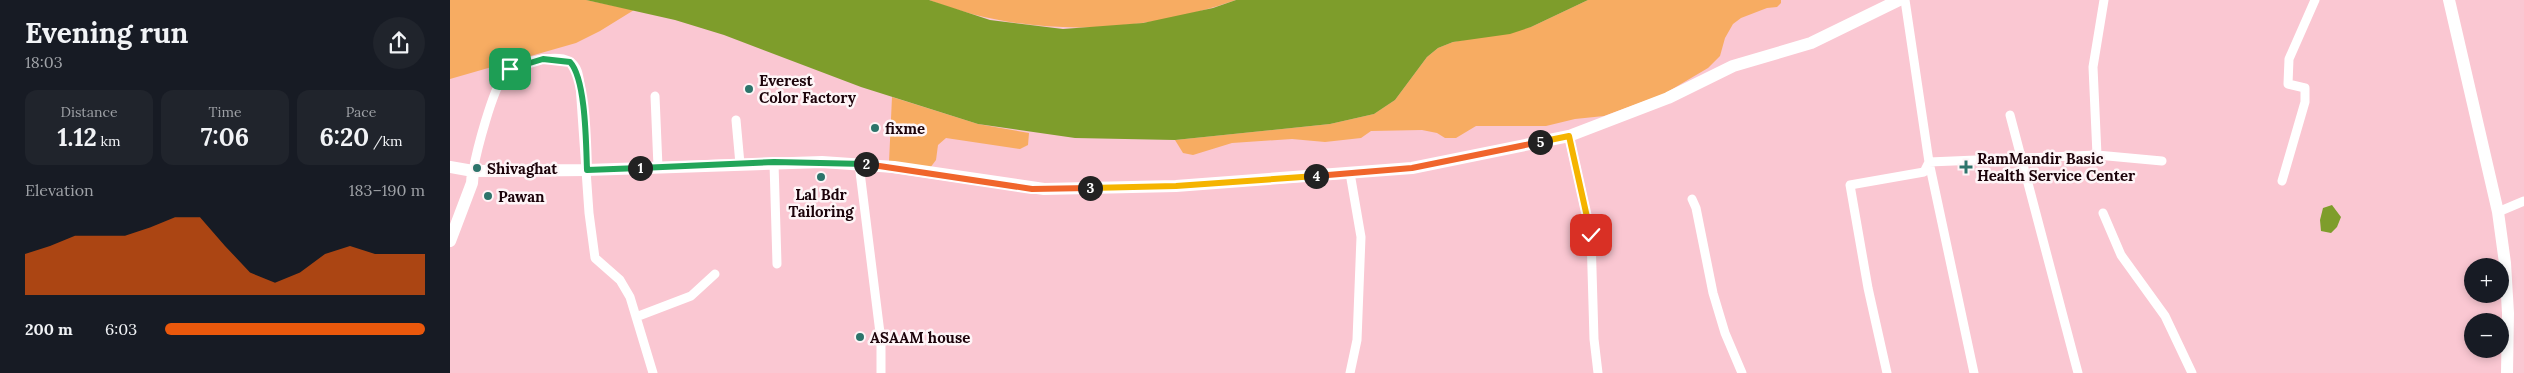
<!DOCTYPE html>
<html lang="en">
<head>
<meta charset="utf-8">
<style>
	:root { --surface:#171b24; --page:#20242c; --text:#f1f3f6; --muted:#9ea1a6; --accent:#ea580c }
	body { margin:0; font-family:Lora,serif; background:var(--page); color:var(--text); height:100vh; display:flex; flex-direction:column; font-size:19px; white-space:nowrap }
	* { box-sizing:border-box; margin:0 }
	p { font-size:16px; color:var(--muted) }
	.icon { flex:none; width:28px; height:28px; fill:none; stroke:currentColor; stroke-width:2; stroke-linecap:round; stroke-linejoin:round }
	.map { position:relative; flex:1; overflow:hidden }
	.details { display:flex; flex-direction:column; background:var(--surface); width:450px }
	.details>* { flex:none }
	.tools { position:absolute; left:2014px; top:258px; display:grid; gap:10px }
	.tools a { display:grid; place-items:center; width:45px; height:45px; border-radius:50%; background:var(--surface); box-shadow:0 2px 8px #0003; font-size:25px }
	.pin { position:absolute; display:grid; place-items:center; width:42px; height:42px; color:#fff; margin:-21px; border-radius:10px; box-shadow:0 2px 8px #0006 }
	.km { position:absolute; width:25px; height:25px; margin:-12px; border-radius:50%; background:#222; color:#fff; font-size:14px; line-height:25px; text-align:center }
	.round { display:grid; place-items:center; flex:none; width:52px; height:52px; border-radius:26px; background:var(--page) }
	.overview { display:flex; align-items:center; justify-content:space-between; height:85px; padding:0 25px }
	h1 { font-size:28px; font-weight:700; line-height:38px }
	.figures { display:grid; grid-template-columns:repeat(3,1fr); gap:8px; height:85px; padding:5px 25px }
	.figures div { display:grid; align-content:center; border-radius:12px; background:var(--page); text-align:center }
	.figures b { font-size:25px; font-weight:700 }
	.figures small { font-size:14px; font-weight:400 }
	.figures p { font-size:14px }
	.chart { height:140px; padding:10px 25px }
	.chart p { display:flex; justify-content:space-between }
	.chart svg { width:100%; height:90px; margin-top:5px; fill:var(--accent); opacity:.7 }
	ul { padding:0 25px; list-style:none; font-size:16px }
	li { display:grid; grid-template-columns:80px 60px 1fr; align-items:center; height:38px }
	li i { height:12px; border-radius:6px; background:var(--accent) }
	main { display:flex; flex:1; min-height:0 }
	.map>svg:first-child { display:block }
	.green { fill:#f7ac62 }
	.water { fill:#7e9d2b }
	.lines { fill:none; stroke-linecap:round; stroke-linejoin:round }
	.street { stroke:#fff; stroke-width:9 }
	.secondary { stroke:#fff; stroke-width:12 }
	.split-1-casing { stroke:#fff; stroke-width:10 }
	.split-2-casing { stroke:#fff; stroke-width:10 }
	.split-3-casing { stroke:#fff; stroke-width:10 }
	.split-4-casing { stroke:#fff; stroke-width:10 }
	.split-5-casing { stroke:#fff; stroke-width:10 }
	.split-6-casing { stroke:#fff; stroke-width:10 }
	.split-1 { stroke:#22a559; stroke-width:6 }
	.split-2 { stroke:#22a559; stroke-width:6 }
	.split-3 { stroke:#f0652b; stroke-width:6 }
	.split-4 { stroke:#f5b400; stroke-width:6 }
	.split-5 { stroke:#f0652b; stroke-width:6 }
	.split-6 { stroke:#f5b400; stroke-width:6 }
	.poi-dot { fill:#2d746b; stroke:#fef5f7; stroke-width:2 }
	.labels { text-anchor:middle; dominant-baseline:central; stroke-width:5; stroke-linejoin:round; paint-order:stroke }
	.poi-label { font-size:15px; font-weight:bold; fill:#1c030a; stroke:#fef5f7; text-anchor:start }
</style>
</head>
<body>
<main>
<section class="details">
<div class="overview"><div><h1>Evening run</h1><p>18:03</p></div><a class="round"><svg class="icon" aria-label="share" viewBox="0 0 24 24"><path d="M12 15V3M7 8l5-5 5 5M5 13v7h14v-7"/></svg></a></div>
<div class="figures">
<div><p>Distance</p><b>1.12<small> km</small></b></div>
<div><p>Time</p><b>7:06</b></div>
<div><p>Pace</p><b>6:20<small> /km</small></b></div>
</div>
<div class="chart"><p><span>Elevation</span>183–190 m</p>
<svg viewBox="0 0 160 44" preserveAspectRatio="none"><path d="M0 44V24L10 20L20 15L30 15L40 15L50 11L60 6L70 6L80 20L90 33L100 38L110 33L120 24L130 20L140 24L150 24L160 24V44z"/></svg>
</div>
<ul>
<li><b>200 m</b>6:03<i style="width:100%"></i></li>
</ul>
</section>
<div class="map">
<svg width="2074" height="373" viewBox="0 0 2074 373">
	<rect width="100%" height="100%" fill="#fac7d2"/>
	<path class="green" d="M0,0h136l48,10 -34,21 -24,12 -126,36z
		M479,0h307c-98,35 -210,38 -307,0z
		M1138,0h193v3l-4,4 -10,1 -26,10 -8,6 -8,14 -5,18 -12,12 -44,26 -60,22 -29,3 -29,7h-70l-20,12h-11l-8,-5 -15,-3 -51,1 -10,7 -36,4 -33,-3 -60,4 -39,12 -10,-2 -8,-13 155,-16 44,-10 21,-14 32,-43 11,-9 15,-6 78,-15z
		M442,97l86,27 51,9 -1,12 -8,4 -74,-11 -8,7 -2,15 -6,8 -41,-6z"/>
	<path class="water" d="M136,0h343l61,20 73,9 80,-6 70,-15 23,-8h352l-57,27 -21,7 -57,8 -15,6 -11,9 -32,43 -21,14 -44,10 -155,16 -100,-2 -97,-14 -117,-37 -137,-52 -49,-15z
		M1882,205l9,12 -4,10 -6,6 -10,-2 -1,-11 3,-12z"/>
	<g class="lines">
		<path class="street" d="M1455,0l24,162 168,-7
			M1654,0l-11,67 4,88 65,6
			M205,96l3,71
			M1560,115l68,258
			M286,120l4,44
			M1119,136l22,99 3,104 4,34
			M1479,162l45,211
			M324,163l3,101
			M409,164l22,177v32
			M23,171c4,-22 19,-79 31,-96 9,-13 52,-21 65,-14 9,5 10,16 11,24l9,128 6,45 25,22 10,17 23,76
			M1832,181l23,-79v-14l-17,-4 1,-25 26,-59
			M1242,199l4,9 17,85 12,40 17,40
			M2048,212l26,-11
			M1653,213l18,42 44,61 27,57
			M186,317l55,-21 24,-22
			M900,373l7,-33 4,-103 -11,-64
			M1437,373l-19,-85 -18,-103 74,-13 5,-10"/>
		<path class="secondary" d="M1999,0l49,212 7,51 3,50 -1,60
			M0,167l23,4 114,-1 235,-8 72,5 150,22 132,-3 236,-18 157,-32 99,-38 65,-32 78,-23 88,-43
			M0,241l22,-58 1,-12"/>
	</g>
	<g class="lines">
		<g class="split-1-casing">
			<path id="split-1" d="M60,69l33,-10 27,3c16,17 16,83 17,108l53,-2"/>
		</g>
		<g class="split-2-casing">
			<path id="split-2" d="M190,168l134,-6 92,2"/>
		</g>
		<g class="split-3-casing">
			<path id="split-3" d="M416,164l166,25 58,-1"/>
		</g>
		<g class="split-4-casing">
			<path id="split-4" d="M640,188l86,-2 140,-10"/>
		</g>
		<g class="split-5-casing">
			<path id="split-5" d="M866,176l96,-8 128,-26"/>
		</g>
		<g class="split-6-casing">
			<path id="split-6" d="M1090,142l29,-6 22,99"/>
		</g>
		<use href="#split-1" class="split-1"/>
		<use href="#split-2" class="split-2"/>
		<use href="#split-3" class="split-3"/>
		<use href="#split-4" class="split-4"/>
		<use href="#split-5" class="split-5"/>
		<use href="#split-6" class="split-6"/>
	</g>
	<g class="poi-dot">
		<circle cx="299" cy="89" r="5"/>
		<circle cx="425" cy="128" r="5"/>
		<path d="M1513.5 159.5h5v5h5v5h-5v5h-5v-5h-5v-5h5z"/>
		<circle cx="27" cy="168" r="5"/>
		<circle cx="371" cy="177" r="5"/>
		<circle cx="38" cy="196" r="5"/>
		<circle cx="410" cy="337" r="5"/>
	</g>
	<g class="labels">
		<g class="poi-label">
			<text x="309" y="80">Everest<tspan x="309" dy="17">Color Factory</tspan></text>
			<text x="435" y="128">fixme</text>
			<text x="1527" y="158">RamMandir Basic<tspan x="1527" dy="17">Health Service Center</tspan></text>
			<text x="37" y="168">Shivaghat</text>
			<text x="371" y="194" text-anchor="middle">Lal Bdr<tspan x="371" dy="17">Tailoring</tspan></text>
			<text x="48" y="196">Pawan</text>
			<text x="420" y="337">ASAAM house</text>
		</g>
	</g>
</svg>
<div class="tools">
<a>+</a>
<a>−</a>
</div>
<div class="pin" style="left:60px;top:69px;background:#1e9e55"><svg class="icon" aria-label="arrive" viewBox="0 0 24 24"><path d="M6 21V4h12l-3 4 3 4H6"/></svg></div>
<div class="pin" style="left:1141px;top:235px;background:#d93025"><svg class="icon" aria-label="check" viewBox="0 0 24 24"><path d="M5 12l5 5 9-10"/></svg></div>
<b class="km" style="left:190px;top:168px">1</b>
<b class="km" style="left:416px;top:164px">2</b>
<b class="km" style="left:640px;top:188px">3</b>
<b class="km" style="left:866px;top:176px">4</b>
<b class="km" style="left:1090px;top:142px">5</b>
</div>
</main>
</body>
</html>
